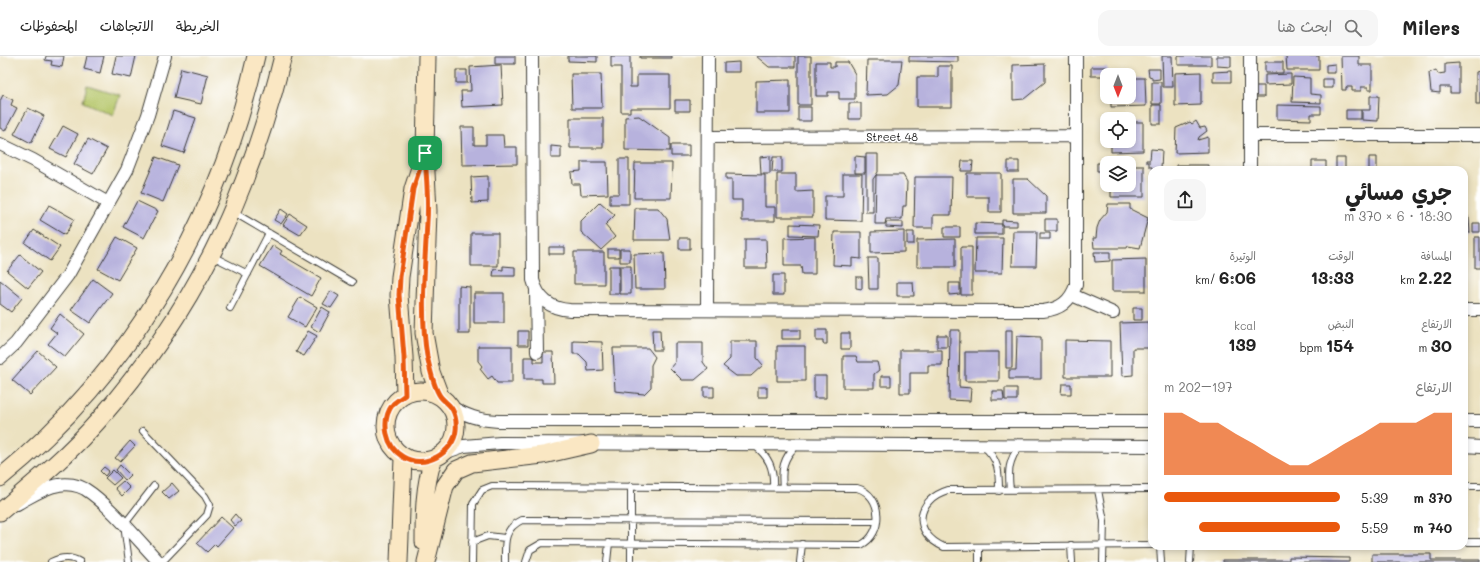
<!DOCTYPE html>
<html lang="ar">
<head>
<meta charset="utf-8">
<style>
	:root { --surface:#fff; --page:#f6f6f6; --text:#222; --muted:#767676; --line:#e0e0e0; --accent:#ea580c }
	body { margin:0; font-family:Mali,"Playpen Sans Arabic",sans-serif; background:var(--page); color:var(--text); direction:rtl; height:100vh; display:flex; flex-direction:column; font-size:15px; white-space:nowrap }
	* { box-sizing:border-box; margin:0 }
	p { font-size:13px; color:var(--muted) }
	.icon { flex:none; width:22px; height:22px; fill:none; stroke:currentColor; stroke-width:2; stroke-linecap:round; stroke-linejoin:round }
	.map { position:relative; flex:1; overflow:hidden; direction:ltr }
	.side { position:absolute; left:1148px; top:110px; width:320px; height:384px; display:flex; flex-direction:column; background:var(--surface); border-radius:12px; box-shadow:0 2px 6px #0003; direction:rtl }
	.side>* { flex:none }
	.needle { width:26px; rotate:180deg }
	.controls { position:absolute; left:1100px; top:12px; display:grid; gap:8px }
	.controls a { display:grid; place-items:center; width:36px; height:36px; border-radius:8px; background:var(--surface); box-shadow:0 2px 6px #0003; font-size:20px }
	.pin { position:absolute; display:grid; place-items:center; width:34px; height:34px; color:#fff; margin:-17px; border-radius:8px; box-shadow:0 2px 6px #0006 }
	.round { display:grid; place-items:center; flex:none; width:42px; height:42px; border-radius:12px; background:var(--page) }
	.headline { display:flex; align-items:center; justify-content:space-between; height:68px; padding:0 16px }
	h1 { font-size:22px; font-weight:700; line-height:30px }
	.figures { display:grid; grid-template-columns:repeat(3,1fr); gap:6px; height:68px; padding:4px 16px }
	.figures div { display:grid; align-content:center }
	.figures b { font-size:17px; font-weight:700 }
	.figures small { font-size:11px; font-weight:400 }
	.figures p { font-size:11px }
	.chart { height:112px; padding:8px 16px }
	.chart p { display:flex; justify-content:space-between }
	.chart svg { width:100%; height:72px; margin-top:4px; fill:var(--accent); opacity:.7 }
	ul { padding:0 16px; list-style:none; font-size:13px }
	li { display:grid; grid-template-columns:64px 48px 1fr; align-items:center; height:30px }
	li i { height:10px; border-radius:5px; background:var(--accent) }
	header { display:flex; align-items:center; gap:24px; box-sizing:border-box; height:56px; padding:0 20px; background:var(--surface); border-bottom:1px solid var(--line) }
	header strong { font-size:19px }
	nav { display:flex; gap:22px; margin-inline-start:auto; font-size:14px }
	.search { width:280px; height:36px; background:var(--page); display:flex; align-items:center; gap:10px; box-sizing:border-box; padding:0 14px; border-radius:12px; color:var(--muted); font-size:15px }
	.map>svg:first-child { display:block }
	.green { fill:#b5c669; stroke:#687142 }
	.building { fill:#b7b2dd }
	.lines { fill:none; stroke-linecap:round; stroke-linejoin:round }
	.lane-casing { stroke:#3b3a35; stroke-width:8 }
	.street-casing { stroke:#3b3a35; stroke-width:14 }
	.secondary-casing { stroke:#3b3a35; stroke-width:19 }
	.lane { stroke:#fff; stroke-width:6 }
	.street { stroke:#fff; stroke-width:12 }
	.secondary { stroke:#fae7c3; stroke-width:17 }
	.route-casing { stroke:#fff; stroke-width:8 }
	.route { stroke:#ea580c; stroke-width:5 }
	.labels { text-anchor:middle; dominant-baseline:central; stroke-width:3; stroke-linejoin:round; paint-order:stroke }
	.street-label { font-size:11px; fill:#1c1c1c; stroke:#fff }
</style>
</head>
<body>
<header>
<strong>Milers</strong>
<div class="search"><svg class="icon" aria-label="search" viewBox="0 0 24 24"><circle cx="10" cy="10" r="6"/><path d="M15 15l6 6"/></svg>ابحث هنا</div>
<nav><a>الخريطة</a><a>الاتجاهات</a><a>المحفوظات</a></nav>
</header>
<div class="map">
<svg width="1480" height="506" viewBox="0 0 1480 506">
	<rect width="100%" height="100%" fill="#fff"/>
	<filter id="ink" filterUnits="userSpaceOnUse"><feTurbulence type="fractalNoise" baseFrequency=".025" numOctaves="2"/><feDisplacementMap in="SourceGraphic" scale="8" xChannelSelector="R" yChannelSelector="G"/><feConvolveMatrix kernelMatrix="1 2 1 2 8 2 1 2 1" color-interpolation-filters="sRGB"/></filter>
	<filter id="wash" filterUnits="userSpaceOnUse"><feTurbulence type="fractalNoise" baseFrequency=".012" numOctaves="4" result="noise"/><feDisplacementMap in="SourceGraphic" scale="16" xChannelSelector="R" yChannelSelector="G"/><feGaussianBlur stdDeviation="0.9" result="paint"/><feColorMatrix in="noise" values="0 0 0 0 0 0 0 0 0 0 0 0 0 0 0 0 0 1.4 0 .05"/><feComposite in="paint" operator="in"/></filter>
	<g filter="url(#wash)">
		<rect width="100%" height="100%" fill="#ece2c1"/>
		<path class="green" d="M87,29l33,10 -7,20 -30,-13z"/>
		<g id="blocks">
			<path class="building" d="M46,0h18l-2,11 -11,-2 1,-4 -7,-1z
				M87,0h17l-4,17 -16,-4z
				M116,0h20l-5,22 -19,-4z
				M495,0h20v8h-20z
				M568,0h29v6l-29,-1z
				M611,0h19v31h7v-12h33v33h-40v4h-9v-45h-10z
				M640,0h32v2h-32z
				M756,0h39v11h-26z
				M798,0h13v49h-13z
				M909,0h49v6l-49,-1z
				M1162,0h10l1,31h-10z
				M1178,0h33v9h-33z
				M1217,0h14v11l-14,-1z
				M1286,0h33v14h-32z
				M1341,0h18v9h13v25h-4v-3h-7v4h-9v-4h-6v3h-4z
				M867,4h35l-3,25 -11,9 -22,1z
				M739,6v10h-15v-9z
				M816,6h14v5h5v-5h13l7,12v25h-16v-7h-11v4h-12z
				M1265,6h18v11h-18z
				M1459,7v30h-9v-6h-10v6l-9,-1 -2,-19 7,-3 2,4 7,-1v-9z
				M1045,8v18l-21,17 -11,1v-35z
				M1335,8v9h-9v-8z
				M501,9l2,40 -41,2 -1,-16h10l-1,-24z
				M938,10h14v41h-35v-30h21z
				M1091,11h16v9h-16z
				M181,12l27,7 -7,29 -27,-6z
				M1148,13h12v10l-8,1v-3l-3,-1z
				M456,14h11v13h-11z
				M1231,15v11h-18v-10z
				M1480,15v34h-4v-33z
				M1201,16v33l-26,1v-33z
				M571,18h30l1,34h-30z
				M1291,18v10l-26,1v-10z
				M1293,21l17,1v16l11,1v8l-29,-1z
				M1129,22h16l1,28 -35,1v-10h18z
				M1323,23h10v9h-10z
				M790,24v33h-34v-32z
				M1152,26h9v22h-9z
				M1255,30h9v11h-9z
				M3,39l10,5 -2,5 6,3 -12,23 -5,-3v-27z
				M1370,40h9l-1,25 -16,-1v-10h8z
				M675,44h15v11h-15z
				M849,47h12v16h-12z
				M1152,49h9v19h-9z
				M1277,49l44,1v8h-10v6l-34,-1z
				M798,51h13v14h-13z
				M28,52l16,8 -13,27 -17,-9z
				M1346,54h15v9h-15z
				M173,55l23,7 -12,35 -22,-7z
				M639,60l31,22v13l-45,-1v-33z
				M570,62h33v30h-33z
				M1196,65l4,7 5,-1 2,4 -8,6 -1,3 10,-3v15l-33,1 1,-25 14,-6 2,2z
				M1129,66h14v29l-32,1v-11h18z
				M63,70l15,8 -12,23 -16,-8z
				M461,71h13v18h12v-10h17l1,12h13v17l-55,1z
				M88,83l19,10 -14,25 -19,-10z
				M671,89h18v11h-18z
				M551,90l10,1v11h-10z
				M1151,93l11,1 -1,19h-9v-2h-3v-5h-3v-2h4z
				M866,98h12v18l-2,3h27l4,7 -1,24h-3l-1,13h-16l-1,5h-10l1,-49 -3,4v33h-7z
				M770,100v18h-9l-1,-17z
				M855,100l10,1v16h-10z
				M156,101l22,8 -15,37 -22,-9z
				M773,101h9v15h-10z
				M1369,101h8v13h-8z
				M1336,102h9v11h-9z
				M619,103h10v45h-19v-10h9z
				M962,105h11l-1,10h-11z
				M1008,105h11v11h-11z
				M1312,105h14v9h-14z
				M581,106h26l1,32 -27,1 -1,-11h-8l-1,-12 10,-1z
				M635,107h37l-1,35h-37z
				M1097,107h8v8h-8z
				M1176,109h32v5h-32z
				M1129,110h15v31h-33v-12h18z
				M967,117h34v39h-12v-15h-22z
				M726,118l39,1v32h10v14h-33v-21h-10v-21h-6z
				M777,118h19v18l17,-1v26h-36z
				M843,118h19l-1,47 -36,-1v-24h18z
				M488,120v26l-16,1 -1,-26z
				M915,121h37l-1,38h-18v13h-19z
				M1013,123h15l18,17v17h-33z
				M137,145l21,10 -14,27 -21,-11z
				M600,146l15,13 -10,10 10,12 -14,13 -20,-18v-11z
				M1108,148h22v5l18,9 -8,30 -12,-2 -1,2h-33l-1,-10h3l1,-10 3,-8 7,-8z
				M49,149l25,14 -9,16 -25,-15z
				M635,152h23l9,11 3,21h-36z
				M281,153l7,5 -7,10 -7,-4z
				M290,158l17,11 -7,10 -17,-10z
				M1464,161h5l1,16h-6z
				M1045,163h12v12h-12z
				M1002,164l15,1v5h-15z
				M886,166h17v6l-17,-1z
				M975,167l27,1v10h-27z
				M1473,167h7v9h-7z
				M790,168l29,1 -1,11 -28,-1z
				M944,171h16v10h-16z
				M34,174l26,17 -10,14 -25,-18z
				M904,175v21l-33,1v-21z
				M1013,175h24l-1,35h-24z
				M834,176h27v27l-9,-1v8l-19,-1z
				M907,176h7v12h-7z
				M471,177h27v33h-27z
				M1040,177h10v6h-10z
				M117,181l20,11 -19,32 -20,-11z
				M815,181v37h-13l-1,-8h-17v-28z
				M1475,181h5v31h-5z
				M679,182h11v11h-11z
				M976,182h27l-1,35h-27z
				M745,183h21l1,29h-22z
				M955,183v28h-38v-27z
				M273,189l9,6 -2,3 41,24 -10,18 -51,-30z
				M549,191h16v7h-16z
				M961,191h11v48h-11z
				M608,193h11v8h-11z
				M620,193h10v13h-10z
				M574,196h30v32h-30z
				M1094,196h16v9l-15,1z
				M664,197l1,36h-30l-1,-35z
				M20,199l21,17 -13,16 -21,-17z
				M868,202h10v31h-9z
				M1146,203v32h-34v-31z
				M503,210l12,1v9h-22l1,-7 9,1z
				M609,210h10v28h-10z
				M620,210h11v28h-11z
				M773,219h11v20h-11z
				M856,221h6v12l-6,-1z
				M93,223l19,14 -22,30 -19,-13z
				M0,224l22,18 -11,14 -11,-8z
				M897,226h16l1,14h-17z
				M949,227h11v11l-11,1z
				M459,230l11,1v47h-11z
				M331,235l8,5 -8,12 -8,-4z
				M474,237h30v30h-30z
				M300,241l17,10 -12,20 -17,-10z
				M322,251l8,5 -11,20 -8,-5z
				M1133,252h9v12h-9z
				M60,258l24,20 -19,23 -17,-13 9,-11 -7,-5z
				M1149,266l1,26h-17v27l-11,1 -2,-53z
				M652,274h8l1,20h-8z
				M782,274h18v9h-18z
				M816,274h11v14h-4v-3h-7z
				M950,274h10l-1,57 12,1 -1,13 -21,-1z
				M1006,274h6v38h-6z
				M308,275l9,5 -13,20 -8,-4z
				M518,275h10v14h-10z
				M841,277h9v16h-9z
				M937,279h10v12h-10z
				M1017,280l24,1v42h-32v-9h7z
				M1065,284l45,1v36h-45z
				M573,285l29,1 1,28 -15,1 -1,-9 -8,-8h-6z
				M730,285h27v17l6,7 -12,11h-15l-13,-10 7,-7z
				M675,287h28v19l5,7 -13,11h-13l-12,-12 5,-6z
				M478,290h34v37h-15l-5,-7 -4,3 -8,-10 2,-3 -4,-5z
				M777,290h28v35h-28z
				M613,292h35l7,9 -4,8v22l-7,7 -29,-3z
				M900,294h42v15h-14v8h-18v20h-10z
				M38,295l18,16 -26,28 -18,-15z
				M543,296h10l1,31h-12v-4h-18v-22h10v5h9z
				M965,296h34v29h-34z
				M843,300h13l2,6h19l2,8 -5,4v14h-31z
				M814,320h12v22h-12z
				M881,320h10v10h-10z
				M1062,328h9v10h-10z
				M704,331h10v10h-10z
				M758,331h9v10h-9z
				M1005,332h12v12h-12z
				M992,335h11l1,9h-12z
				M130,385l5,5 -15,16 -5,-4z
				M120,409l10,10 -5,5 -9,-10z
				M104,411l5,4 -4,5 -5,-5z
				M113,414l8,8 -8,7 -8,-7z
				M123,425l7,7 -8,8 -7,-8z
				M172,427l7,8 -10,8 -7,-7z
				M235,458l6,7 -6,5 -5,-6z
				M221,461l12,11 -16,18 -2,-2 -8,8 -10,-9z
				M1372,498h59v6h49v2h-108z
				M1289,501l60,1v4h-126v-2h66z"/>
		</g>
	</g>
	<g filter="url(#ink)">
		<use href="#blocks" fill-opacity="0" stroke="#3b3a35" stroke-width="1"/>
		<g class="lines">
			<g class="lane-casing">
				<path id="lane" d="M233,156l119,70
					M212,200l36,18
					M230,252l39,-75
					M143,375l62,65 5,9 -3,10 -45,47
					M754,389c15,12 20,23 19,42
					M983,390c16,13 16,26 16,45
					M631,430v76
					M1464,430h16
					M783,431c-2,-17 0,-29 13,-41
					M1152,433l-204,1c-33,10 -36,43 -4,57l208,-2
					M1010,434c-2,-18 -2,-30 10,-44
					M1098,434l6,31 -1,41
					M472,486l16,-6 17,2
					M1464,486h16
					M1071,489l1,17
					M1160,490l1,16
					M979,491v15
					M51,506c10,-5 19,-6 29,0
					M129,506l-5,-37 30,-39
					M472,506l1,-58 9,-14 10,-4 365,2c26,7 27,46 4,57l-319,-2 -12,7 -4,12
					M505,506c0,-19 -2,-33 17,-42l355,1
					M607,506l2,-19
					M800,506l2,-18
					M1190,506l1,-16"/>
			</g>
			<g class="street-casing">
				<path id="street" d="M532,0l1,224c5,19 17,29 37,30l473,1c17,-2 27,-9 33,-26v-229
					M1250,79h230
					M709,81l367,-1
					M0,88l33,16 75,43
					M1250,114v-114
					M536,234l1,62
					M1072,239l41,18
					M707,253l1,-253
					M1464,254h16
					M0,302l16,-15 52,-68 59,-105 21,-55 17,-59
					M450,350c16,10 29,14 48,15h654
					M1464,365h16
					M1464,390l16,1
					M444,397l20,-7 36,-3 652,3
					M17,448c13,-7 27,-17 42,-19 8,-2 19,0 26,4 24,15 54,52 74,73"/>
			</g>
			<g class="secondary-casing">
				<path id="secondary" d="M427,0l-2,97 3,58 -4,122 7,39 9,24
					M386 370a35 35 0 1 1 70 0a35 35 0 1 1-70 0Z
					M405,339l-1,-38 -5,-62 1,-18 13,-88 9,-27
					M0,422c131,-107 219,-257 256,-422
					M0,456c34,-29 68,-57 98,-91 96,-110 150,-223 185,-365
					M424,486c0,-29 0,-55 9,-82
					M399,506l4,-104
					M426,506l19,-76 11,-16 16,-7 71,-8 48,-11"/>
			</g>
			<use href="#lane" class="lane"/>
			<use href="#street" class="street"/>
			<use href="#secondary" class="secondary"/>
		</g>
	</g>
	<g class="lines" filter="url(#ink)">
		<g class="route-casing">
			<path id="route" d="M425,97c1,23 4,46 2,69 -2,43 -7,92 0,134 3,12 6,30 13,40 2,3 6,6 9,9 6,6 8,17 7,25 -2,23 -32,40 -53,27 -17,-10 -23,-36 -10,-53 3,-3 8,-6 12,-9l-1,-38 -5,-62 1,-18 13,-88z"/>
		</g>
		<use href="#route" class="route"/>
	</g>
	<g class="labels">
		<g class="street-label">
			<text x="892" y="80">Street 48</text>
		</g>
	</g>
</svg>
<div class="controls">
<a><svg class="needle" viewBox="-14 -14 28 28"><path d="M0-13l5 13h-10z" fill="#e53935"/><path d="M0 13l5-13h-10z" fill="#767676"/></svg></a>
<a><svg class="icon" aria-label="locate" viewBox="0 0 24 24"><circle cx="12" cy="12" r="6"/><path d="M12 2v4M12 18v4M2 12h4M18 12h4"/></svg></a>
<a><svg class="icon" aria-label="layers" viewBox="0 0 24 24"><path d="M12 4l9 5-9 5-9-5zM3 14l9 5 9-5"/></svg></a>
</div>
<div class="pin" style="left:425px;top:97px;background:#1e9e55"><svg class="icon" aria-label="arrive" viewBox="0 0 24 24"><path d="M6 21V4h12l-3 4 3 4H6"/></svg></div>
<section class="side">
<div class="headline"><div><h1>جري مسائي</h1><p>18:30 · 6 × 370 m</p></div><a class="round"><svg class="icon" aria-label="share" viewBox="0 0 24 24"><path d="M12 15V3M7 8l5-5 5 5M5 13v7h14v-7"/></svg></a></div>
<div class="figures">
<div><p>المسافة</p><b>2.22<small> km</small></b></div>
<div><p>الوقت</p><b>13:33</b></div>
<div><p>الوتيرة</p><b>6:06<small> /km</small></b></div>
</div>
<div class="figures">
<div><p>الارتفاع</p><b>30<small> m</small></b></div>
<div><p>النبض</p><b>154<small> bpm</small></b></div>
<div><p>kcal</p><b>139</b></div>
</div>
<div class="chart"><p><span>الارتفاع</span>197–202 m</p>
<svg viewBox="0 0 160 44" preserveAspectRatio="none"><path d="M0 44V6L10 6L20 12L30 12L40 19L50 25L60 32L70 38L80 38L90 32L100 25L110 19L120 12L130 12L140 12L150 6L160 6V44z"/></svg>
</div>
<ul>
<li><b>370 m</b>5:39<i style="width:100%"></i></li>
<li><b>740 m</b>5:59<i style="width:80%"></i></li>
</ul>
</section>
</div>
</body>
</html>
